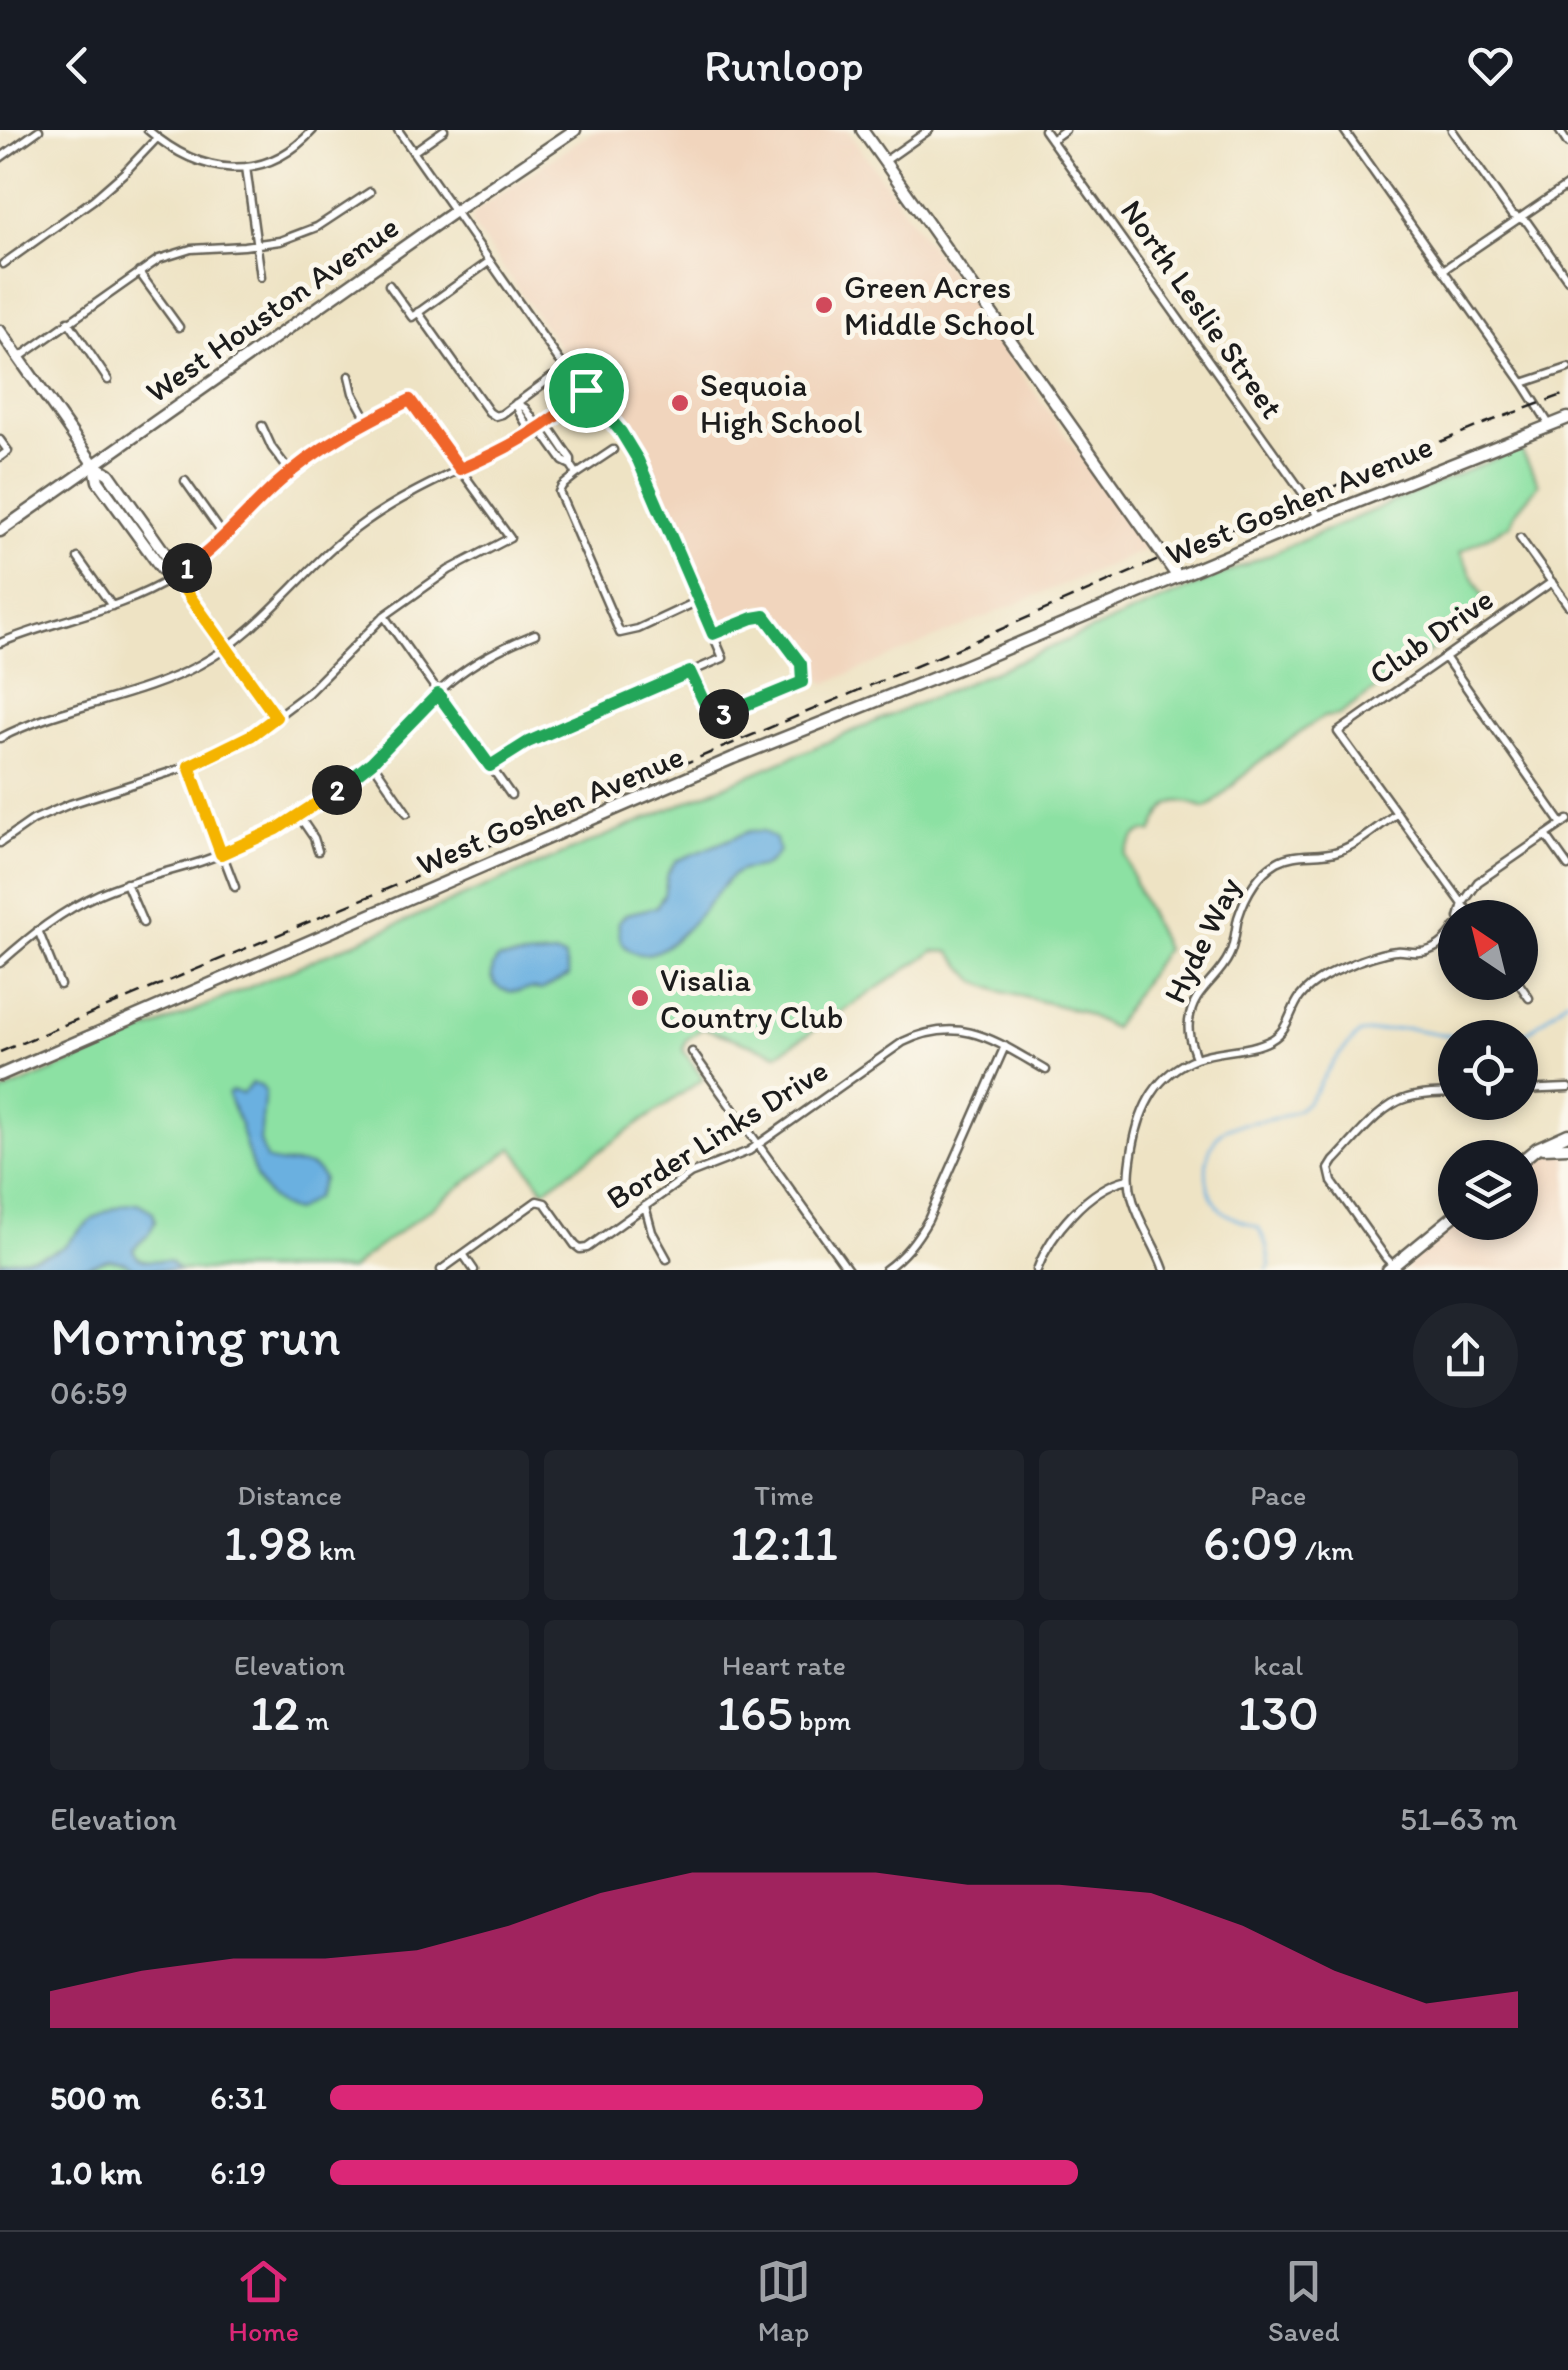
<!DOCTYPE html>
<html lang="en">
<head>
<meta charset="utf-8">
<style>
	:root { --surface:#171b24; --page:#20242c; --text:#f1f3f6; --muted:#9ea1a6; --line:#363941; --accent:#db2777 }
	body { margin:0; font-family:Itim,sans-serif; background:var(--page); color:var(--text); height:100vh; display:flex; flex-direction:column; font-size:38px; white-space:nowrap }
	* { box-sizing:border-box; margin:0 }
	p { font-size:32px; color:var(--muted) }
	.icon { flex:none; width:55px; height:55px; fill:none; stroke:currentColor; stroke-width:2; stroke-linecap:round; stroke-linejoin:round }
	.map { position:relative; height:1140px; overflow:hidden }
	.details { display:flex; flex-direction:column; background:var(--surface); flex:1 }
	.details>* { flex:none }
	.needle { width:65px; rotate:325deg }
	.fabs { position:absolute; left:1438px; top:770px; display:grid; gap:20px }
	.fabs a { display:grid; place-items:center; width:100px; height:100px; border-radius:50%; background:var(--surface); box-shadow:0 5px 15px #0003; font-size:50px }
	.pin { position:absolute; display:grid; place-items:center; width:85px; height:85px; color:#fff; margin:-42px; border:5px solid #fff; border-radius:50%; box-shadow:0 2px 10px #0007 }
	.km { position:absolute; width:50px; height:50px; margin:-25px; border-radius:50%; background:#222; color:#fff; font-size:28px; line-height:50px; text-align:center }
	.round { display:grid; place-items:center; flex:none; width:105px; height:105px; border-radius:52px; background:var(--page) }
	.summary { display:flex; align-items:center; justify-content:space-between; height:170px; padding:0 50px }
	h1 { font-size:55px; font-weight:600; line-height:75px }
	.metrics { display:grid; grid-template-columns:repeat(3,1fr); gap:15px; height:170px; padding:10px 50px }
	.metrics div { display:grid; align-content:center; border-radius:10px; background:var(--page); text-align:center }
	.metrics b { font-size:50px; font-weight:600 }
	.metrics small { font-size:28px; font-weight:400 }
	.metrics p { font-size:28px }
	.chart { height:280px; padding:20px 50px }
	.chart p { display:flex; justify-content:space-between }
	.chart svg { width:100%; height:180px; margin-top:10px; fill:var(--accent); opacity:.7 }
	ul { padding:0 50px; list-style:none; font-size:32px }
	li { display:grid; grid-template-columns:160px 120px 1fr; align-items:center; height:75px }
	li i { height:25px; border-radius:12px; background:var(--accent) }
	header { display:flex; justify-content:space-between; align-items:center; height:130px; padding:0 50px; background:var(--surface); font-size:45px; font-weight:600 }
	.tab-bar { display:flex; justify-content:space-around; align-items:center; height:140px; border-top:2px solid var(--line); background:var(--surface); font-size:28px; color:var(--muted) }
	.tab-bar a { display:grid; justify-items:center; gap:5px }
	.tab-bar .selected { color:var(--accent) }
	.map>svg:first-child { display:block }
	.built { fill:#f1d5bd }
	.green { fill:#8ce1a3; stroke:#547e60; stroke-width:2.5 }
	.water { fill:#6ab0e0; stroke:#43667e; stroke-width:2.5 }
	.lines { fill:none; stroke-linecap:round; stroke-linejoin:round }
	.stream { stroke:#6ab0e0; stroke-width:2.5 }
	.street-casing { stroke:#666257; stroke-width:11 }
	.secondary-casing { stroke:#666257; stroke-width:15 }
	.street { stroke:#fff; stroke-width:6 }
	.secondary { stroke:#fff; stroke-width:10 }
	.rail { stroke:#1c1c1c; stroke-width:2.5; stroke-dasharray:15 8; stroke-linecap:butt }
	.split-1-casing { stroke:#fff; stroke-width:20 }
	.split-2-casing { stroke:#fff; stroke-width:20 }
	.split-3-casing { stroke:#fff; stroke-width:20 }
	.split-4-casing { stroke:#fff; stroke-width:20 }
	.split-1 { stroke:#f0652b; stroke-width:12 }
	.split-2 { stroke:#f5b400; stroke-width:12 }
	.split-3 { stroke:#22a559; stroke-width:12 }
	.split-4 { stroke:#22a559; stroke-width:12 }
	.poi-dot { fill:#d1495b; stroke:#fbf7ec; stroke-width:4 }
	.labels { text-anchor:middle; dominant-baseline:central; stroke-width:10; stroke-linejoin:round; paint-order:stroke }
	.poi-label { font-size:32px; fill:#1c1c1c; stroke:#fbf7ec; text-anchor:start }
	.street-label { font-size:32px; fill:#1c1c1c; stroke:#fbf7ec }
</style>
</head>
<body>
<header><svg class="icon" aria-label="back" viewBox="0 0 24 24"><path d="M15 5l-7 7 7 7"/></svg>Runloop<svg class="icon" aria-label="heart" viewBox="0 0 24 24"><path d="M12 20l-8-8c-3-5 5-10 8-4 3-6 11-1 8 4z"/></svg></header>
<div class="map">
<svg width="1568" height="1140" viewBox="0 0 1568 1140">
	<rect width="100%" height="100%" fill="#fbf7ec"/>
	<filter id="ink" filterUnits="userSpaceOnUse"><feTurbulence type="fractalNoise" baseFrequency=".01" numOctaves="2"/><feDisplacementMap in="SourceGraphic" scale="20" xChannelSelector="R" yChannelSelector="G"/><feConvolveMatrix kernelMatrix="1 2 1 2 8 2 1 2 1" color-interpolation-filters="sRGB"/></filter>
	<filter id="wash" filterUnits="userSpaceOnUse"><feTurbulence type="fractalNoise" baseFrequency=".0048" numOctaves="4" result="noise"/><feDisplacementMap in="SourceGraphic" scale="40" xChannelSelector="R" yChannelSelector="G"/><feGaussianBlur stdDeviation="2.25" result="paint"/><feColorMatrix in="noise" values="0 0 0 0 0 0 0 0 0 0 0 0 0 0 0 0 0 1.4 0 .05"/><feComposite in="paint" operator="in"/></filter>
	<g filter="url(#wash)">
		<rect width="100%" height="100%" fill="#eee3c4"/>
		<path class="built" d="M594,0h253l300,419 -322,135 -60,-80 -49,22 -71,-171 -10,-19 -34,-45 -21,-18 -16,-19 -93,-131 2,-10z
			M1568,1023v117h-162l1,-7 50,-40 63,-1v-51l12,-10 12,-5z"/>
		<path class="green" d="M1520,318l19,36 -24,29 -5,11 -50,28 30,57 -151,106 -15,2 -9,5 -59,42 -42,39 -9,5c-34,-13 -38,-7 -53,24 -16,-3 -21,11 -27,23l11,31 29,63 -52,79 -33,-17 -81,-20 -23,-10 -26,-29 -16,-1 -156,103 -75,-26 -18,13 -2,9 20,29 -159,111 -31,-42 -148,109 -14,13h-351v-177z"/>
		<path class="water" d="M750,701h13l12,8 4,12c-16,26 -30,11 -46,24 -21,18 -69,101 -105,74 -9,-7 -10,-18 -9,-28l7,-7 30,-7 8,-12 4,-22 8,-12z
			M555,825l9,2 5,19 -28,14c-15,-4 -20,4 -33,1 -18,-3 -20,-20 -10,-32z
			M252,953l9,3 4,5 -5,50 6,18c23,12 45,-5 57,20l-7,18 -21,14c-38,-7 -46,-54 -55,-86 -4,-10 -9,-20 -12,-31l4,-3 11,2z
			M138,1073l15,9 2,10 -7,13 -15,14c5,17 22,10 36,12l10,9h-44l-10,-7 -16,-4 -32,11h-77v-8c21,-4 44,-4 63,-15 7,-5 11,-11 17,-17 16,-15 35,-26 58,-27z"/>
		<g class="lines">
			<path class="stream" d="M1514,908l16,-7 38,-32
				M1267,1140l3,-4 -4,-22 -7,-16c-11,-5 -26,-9 -35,-16 -26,-19 -23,-74 6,-85 21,-7 47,-5 67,-17 19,-12 24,-32 37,-49 8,-10 17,-19 26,-28l47,-5 56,10"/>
		</g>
	</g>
	<g filter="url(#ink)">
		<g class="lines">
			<g class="street-casing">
				<path id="street" d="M148,0c52,45 115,55 165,0
					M398,0l161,230 41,45 28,38 18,35 77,180 -195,84 -38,24
					M1044,0l276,387
					M1344,0l179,253 26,41
					M1452,0l59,84 16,8 41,58
					M1559,0l9,14
					M1051,10l14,-10
					M413,22l31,-22
					M0,28l39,-28
					M885,31l44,-31
					M246,37l15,110
					M3,134l90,-64 32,-28 32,-34
					M1443,140l125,-85
					M139,142l40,55
					M389,155l23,32 78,-56
					M418,182l71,100 6,4 7,-2 50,-37
					M68,191l40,59
					M20,227l139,-98 32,-10 53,-3 36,-5 37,-14 53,-35
					M349,246l4,17 15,28
					M1523,253l45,-15
					M547,294l24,35v6
					M262,296l10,22 19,25
					M532,303l-13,-21 -3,-9 9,5 38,53 8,4 6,9 36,-24
					M0,310l8,11 -8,6
					M577,344l-15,12 -3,6 61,141 18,-4 60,-28
					M185,351l39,55
					M1520,408l48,67
					M78,428l34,48
					M384,486l127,179
					M0,513c57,-24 119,-32 172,-65 42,-26 71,-65 108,-97 39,-34 84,-58 130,-81l100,138 -61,32 -65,46 -76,77 -56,42 -63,31 -119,38 -37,16 -33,23
					M1445,527l117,167
					M690,542l22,47 91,-37 -2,-18 -36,-48 -12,2 -40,16
					M0,608c63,-33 136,-39 199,-73 66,-35 106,-101 166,-143 73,-52 156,-69 221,-132
					M372,632l35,51
					M189,636l46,121
					M299,686l15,22 4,13
					M1546,705l22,31
					M126,753l17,40
					M1459,788l4,-15 15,-21 90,-62
					M1473,788l-135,-186 214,-150
					M38,800l22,55
					M0,833c30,-27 61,-52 99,-69 33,-15 67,-21 101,-32 41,-14 80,-33 116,-57 29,-19 56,-42 81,-68 16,-16 30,-34 47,-50 26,-24 58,-40 91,-53
					M1518,852l11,16
					M692,922l156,218
					M1196,928c-4,-12 -9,-23 -7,-37 4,-31 28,-40 40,-65 6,-12 6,-25 9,-38 7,-22 19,-44 39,-56 19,-11 41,-4 61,-11 21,-7 41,-25 59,-38
					M1520,960l48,-2
					M645,1076l7,26 15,27
					M463,1124l11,16
					M441,1140l96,-69 8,2 30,42 5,4 7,-1 103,-74 59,-23 154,-109c59,-28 92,-1 143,28
					M885,1140c19,-14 31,-29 43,-50l77,-174
					M1037,1140c13,-36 51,-82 91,-91
					M1164,1140c-8,-24 -24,-45 -31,-70 -6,-19 -3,-34 0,-53 7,-40 23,-73 63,-89 24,-9 52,-6 75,-18 18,-10 18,-28 29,-43 14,-18 38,-27 59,-36 11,-4 25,-9 37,-10 7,-1 15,2 23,1 15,0 29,-12 36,-25
					M1398,1140l-12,-12 -54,-76 -3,-13 5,-8c19,-19 46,-56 73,-63 15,-5 32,-4 48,-5"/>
			</g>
			<g class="secondary-casing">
				<path id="secondary" d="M862,0l316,447
					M0,201l94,134 15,9 62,88 4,14 102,141
					M95,336l3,15 64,88 12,7
					M0,401l455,-320 120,-81
					M0,945l733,-317 229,-91 358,-150 248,-99
					M1543,1018l25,-1
					M1520,1032l17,-14 31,-14
					M1388,1140l67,-55"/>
			</g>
			<use href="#street" class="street"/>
			<use href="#secondary" class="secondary"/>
			<path class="rail" d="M0,922l947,-399 218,-96 318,-133 85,-31"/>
		</g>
	</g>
	<g class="lines" filter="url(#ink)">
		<g class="split-1-casing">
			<path id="split-1" d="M187,438c34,-24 61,-58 91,-85 39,-36 86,-60 132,-83l50,69c47,-20 90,-43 126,-79"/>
		</g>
		<g class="split-2-casing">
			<path id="split-2" d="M187,438l-12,8 101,141 -24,18 -63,31 32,88 56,-25 60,-39"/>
		</g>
		<g class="split-3-casing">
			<path id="split-3" d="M337,660l35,-28 66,-68 52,72 38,-24 162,-70 22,47 12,-5"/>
		</g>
		<g class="split-4-casing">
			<path id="split-4" d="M586,260l35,42 17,28 75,174 40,-16 12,-2 36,48 1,18 -78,32"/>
		</g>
		<use href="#split-1" class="split-1"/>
		<use href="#split-2" class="split-2"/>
		<use href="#split-3" class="split-3"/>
		<use href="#split-4" class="split-4"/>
	</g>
	<g class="poi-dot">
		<circle cx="824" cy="175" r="10"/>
		<circle cx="680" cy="273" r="10"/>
		<circle cx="640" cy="868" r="10"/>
	</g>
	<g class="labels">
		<g class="poi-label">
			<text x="844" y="157">Green Acres<tspan x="844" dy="37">Middle School</tspan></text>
			<text x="700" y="255">Sequoia<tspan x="700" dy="37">High School</tspan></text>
			<text x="660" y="850">Visalia<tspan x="660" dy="37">Country Club</tspan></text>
		</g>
		<g class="street-label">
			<text transform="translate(272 179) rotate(-35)">West Houston Avenue</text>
			<text transform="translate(1202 179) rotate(55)">North Leslie Street</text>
			<text transform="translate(1299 370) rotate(-23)">West Goshen Avenue</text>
			<text transform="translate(1431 506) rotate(-35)">Club Drive</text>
			<text transform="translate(550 680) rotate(-23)">West Goshen Avenue</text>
			<text transform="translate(1202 810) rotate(-64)">Hyde Way</text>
			<text transform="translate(717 1004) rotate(-32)">Border Links Drive</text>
		</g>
	</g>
</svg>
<div class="fabs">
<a><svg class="needle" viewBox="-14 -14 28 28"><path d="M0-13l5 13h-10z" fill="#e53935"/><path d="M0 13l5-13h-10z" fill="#9ea1a6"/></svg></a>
<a><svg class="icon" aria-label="locate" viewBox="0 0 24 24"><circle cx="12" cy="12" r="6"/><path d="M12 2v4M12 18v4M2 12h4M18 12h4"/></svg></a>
<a><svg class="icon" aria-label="layers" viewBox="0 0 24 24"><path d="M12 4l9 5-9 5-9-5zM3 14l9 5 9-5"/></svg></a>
</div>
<div class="pin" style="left:586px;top:260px;background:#1e9e55"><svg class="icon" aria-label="arrive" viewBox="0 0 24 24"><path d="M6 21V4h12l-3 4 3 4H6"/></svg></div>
<b class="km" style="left:187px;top:438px">1</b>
<b class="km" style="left:337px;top:660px">2</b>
<b class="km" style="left:724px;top:584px">3</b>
</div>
<section class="details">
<div class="summary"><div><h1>Morning run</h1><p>06:59</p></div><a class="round"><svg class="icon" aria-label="share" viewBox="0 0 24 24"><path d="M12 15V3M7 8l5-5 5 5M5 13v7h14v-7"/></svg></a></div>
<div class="metrics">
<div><p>Distance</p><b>1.98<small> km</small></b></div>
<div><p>Time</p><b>12:11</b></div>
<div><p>Pace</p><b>6:09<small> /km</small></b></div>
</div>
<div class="metrics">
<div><p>Elevation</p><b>12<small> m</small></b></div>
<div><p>Heart rate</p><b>165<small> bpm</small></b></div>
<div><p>kcal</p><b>130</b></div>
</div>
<div class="chart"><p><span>Elevation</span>51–63 m</p>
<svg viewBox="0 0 160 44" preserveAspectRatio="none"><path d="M0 44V35L10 30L20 27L30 27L40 25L50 19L60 11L70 6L80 6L90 6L100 9L110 9L120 11L130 19L140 30L150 38L160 35V44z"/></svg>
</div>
<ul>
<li><b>500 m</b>6:31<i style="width:55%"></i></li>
<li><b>1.0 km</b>6:19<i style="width:63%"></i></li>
</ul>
</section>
<nav class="tab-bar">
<a class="selected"><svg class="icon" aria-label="home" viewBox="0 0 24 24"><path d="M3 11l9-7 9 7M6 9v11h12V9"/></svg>Home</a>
<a><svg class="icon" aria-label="map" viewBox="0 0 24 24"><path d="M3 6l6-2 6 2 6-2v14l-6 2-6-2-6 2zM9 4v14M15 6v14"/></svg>Map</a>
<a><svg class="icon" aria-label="saved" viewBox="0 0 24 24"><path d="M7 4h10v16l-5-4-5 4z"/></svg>Saved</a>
</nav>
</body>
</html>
